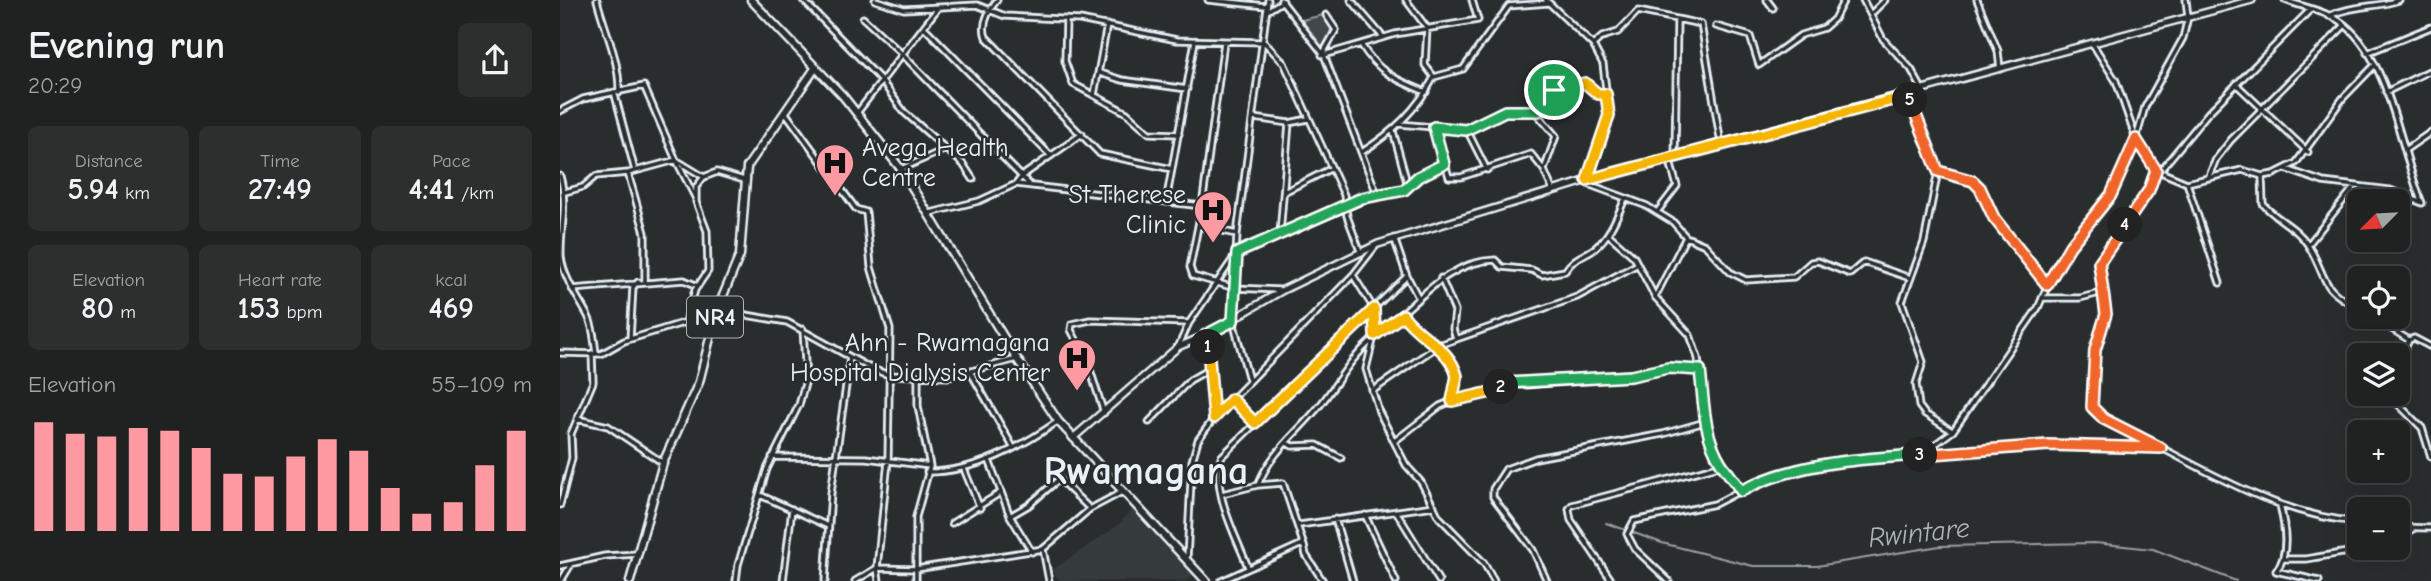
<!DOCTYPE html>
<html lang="en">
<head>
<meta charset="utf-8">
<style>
	:root { --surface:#202222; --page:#2d2f2f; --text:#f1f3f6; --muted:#a2a4a5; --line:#3d3f40; --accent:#ff9aa2 }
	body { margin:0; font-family:"Comic Neue",sans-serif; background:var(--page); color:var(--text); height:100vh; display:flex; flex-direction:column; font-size:26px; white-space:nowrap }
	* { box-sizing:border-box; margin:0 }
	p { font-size:23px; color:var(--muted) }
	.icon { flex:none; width:38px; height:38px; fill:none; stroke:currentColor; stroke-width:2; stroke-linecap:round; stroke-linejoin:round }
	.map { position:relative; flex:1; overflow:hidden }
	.drawer { display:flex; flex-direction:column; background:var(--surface); width:560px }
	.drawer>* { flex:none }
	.needle { width:46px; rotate:246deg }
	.tools { position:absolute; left:1787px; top:189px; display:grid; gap:14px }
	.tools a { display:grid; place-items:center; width:63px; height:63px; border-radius:10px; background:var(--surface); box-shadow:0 7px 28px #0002,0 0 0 2px var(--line); font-size:35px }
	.pin { position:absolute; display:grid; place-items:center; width:60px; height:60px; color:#fff; margin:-30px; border:4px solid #fff; border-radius:50%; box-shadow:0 2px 7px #0007 }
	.km { position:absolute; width:35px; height:35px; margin:-18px; border-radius:50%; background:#222; color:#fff; font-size:19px; line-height:35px; text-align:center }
	.round { display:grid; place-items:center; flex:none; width:74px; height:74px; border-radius:10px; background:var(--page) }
	.summary { display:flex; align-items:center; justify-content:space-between; height:119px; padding:0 28px }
	h1 { font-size:38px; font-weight:700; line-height:52px }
	.figures { display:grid; grid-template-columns:repeat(3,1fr); gap:10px; height:119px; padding:7px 28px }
	.figures div { display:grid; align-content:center; border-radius:10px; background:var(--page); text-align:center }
	.figures b { font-size:30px; font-weight:700 }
	.figures small { font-size:19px; font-weight:400 }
	.figures p { font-size:19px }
	.chart { height:196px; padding:14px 28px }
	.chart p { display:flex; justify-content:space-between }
	.chart svg { width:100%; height:126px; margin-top:7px; stroke:var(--accent); stroke-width:6 }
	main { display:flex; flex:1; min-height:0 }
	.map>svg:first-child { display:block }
	.built { fill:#363a3b }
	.green { fill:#424648; stroke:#959ca0; stroke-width:2 }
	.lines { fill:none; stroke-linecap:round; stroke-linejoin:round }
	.stream { stroke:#989fa3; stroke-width:2 }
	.minor-casing { stroke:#e8f1f8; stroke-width:9 }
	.major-casing { stroke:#e8f1f8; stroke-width:10 }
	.highway-casing { stroke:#e8f1f8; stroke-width:11 }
	.minor { stroke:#2a2d2e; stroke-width:3.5 }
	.major { stroke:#2a2d2e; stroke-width:5 }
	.highway { stroke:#2a2d2e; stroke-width:6 }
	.split-1-casing { stroke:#fff; stroke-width:14 }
	.split-2-casing { stroke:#fff; stroke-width:14 }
	.split-3-casing { stroke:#fff; stroke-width:14 }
	.split-4-casing { stroke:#fff; stroke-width:14 }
	.split-5-casing { stroke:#fff; stroke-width:14 }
	.split-6-casing { stroke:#fff; stroke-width:14 }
	.split-1 { stroke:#22a559; stroke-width:9 }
	.split-2 { stroke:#f5b400; stroke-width:9 }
	.split-3 { stroke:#22a559; stroke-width:9 }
	.split-4 { stroke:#f0652b; stroke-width:9 }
	.split-5 { stroke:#f0652b; stroke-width:9 }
	.split-6 { stroke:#f5b400; stroke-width:9 }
	.labels { text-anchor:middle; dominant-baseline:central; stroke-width:5; stroke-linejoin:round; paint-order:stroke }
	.shield { fill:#2a2d2e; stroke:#afb6bb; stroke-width:2 }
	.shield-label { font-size:24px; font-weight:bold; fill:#e8f1f8 }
	.poi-label { font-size:26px; fill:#e8f1f8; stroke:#2a2d2e; text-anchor:end }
	.water-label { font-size:28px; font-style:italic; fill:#acb3b9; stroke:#2a2d2e }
	.town-label { font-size:40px; font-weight:bold; fill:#e8f1f8; stroke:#2a2d2e }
</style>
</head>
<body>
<main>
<section class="drawer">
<div class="summary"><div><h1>Evening run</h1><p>20:29</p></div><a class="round"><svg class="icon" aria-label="share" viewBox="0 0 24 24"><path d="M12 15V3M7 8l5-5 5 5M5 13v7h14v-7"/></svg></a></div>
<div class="figures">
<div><p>Distance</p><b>5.94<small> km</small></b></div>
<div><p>Time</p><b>27:49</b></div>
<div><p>Pace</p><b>4:41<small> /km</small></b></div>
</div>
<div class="figures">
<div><p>Elevation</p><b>80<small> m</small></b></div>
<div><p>Heart rate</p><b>153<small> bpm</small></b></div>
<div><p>kcal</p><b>469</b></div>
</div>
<div class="chart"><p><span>Elevation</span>55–109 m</p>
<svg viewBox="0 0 160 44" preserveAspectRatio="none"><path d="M5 44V6M15 44V10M25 44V11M35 44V8M45 44V9M55 44V15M65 44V24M75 44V25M85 44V18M95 44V12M105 44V16M115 44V29M125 44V38M135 44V34M145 44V21M155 44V9"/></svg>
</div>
</section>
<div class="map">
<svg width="1871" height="581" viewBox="0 0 1871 581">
	<rect width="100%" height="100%" fill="#2a2d2e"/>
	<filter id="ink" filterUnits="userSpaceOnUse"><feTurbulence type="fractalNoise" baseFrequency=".0143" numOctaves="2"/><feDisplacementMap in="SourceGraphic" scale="14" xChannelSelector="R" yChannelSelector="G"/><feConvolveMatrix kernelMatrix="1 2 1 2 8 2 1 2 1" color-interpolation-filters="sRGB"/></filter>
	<g filter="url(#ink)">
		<path class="built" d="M573,509l62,64 -9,8h-126l-8,-11 65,-44z"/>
		<path class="green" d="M763,15l9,11 -6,19 -6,2 -18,-27z"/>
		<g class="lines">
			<path class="stream" d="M1046,523l56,20 91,23h64l123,-20 155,-3 58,6 83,32"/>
			<g class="minor-casing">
				<path id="minor" d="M37,0c8,32 23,60 22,93
					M243,0l78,80 23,32 59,52 10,15
					M315,0l29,9 73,-4 28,11 75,4 97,20 87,2 20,21 60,132 3,21 13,35
					M437,0c-8,10 -16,24 -11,37l114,117 72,15
					M648,0l58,6
					M791,0l32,37
					M986,0l47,45 10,19 6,51 -21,69 59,22 26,16 13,15 19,8 25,27 16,8 48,-3 17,-15 7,-1 32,13 14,-12 46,16
					M1207,0l6,8
					M1303,0l20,39 28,30 11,20
					M1417,0l21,51 2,18
					M1725,0c20,8 43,11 60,25 46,38 55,125 77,178
					M707,11l16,-10
					M1312,13l13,-13
					M1769,16c23,-11 47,-8 70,-16
					M303,18l38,35 128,131
					M506,19l-1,42 8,23 54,29 22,20 30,1
					M1156,26l34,10 9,29 42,-30 23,-7 10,-9 10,-19
					M364,27l127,129
					M1532,43l24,38 20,58 20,31 31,13 55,-13 20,6 12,-2 22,-11 47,-65 31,-32
					M1033,45l9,-8 16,-5 20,-21 63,13 20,120
					M802,46c16,26 36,35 64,46
					M1807,53l64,-26
					M762,55l14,-25 -10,-15
					M764,55l71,-21 83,-14 -6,-20
					M540,73l22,7 65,9
					M874,77l29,-8 46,-63 39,-3
					M1676,84l72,68
					M1826,92l45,-22
					M55,95l20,76
					M534,95l13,-70
					M1348,96l30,75 -14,71 -22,60 21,60 -7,22 3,22 6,8 27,17
					M0,111l23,-12 61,-13 32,74 28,17
					M225,112l71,97 10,3 5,55 19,62 -2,132 -11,107 2,13
					M297,113l81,-105
					M694,118l35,5 19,-4
					M839,124l68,6 38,-19h33
					M874,127l15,50h12l70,-23 13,16 9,21
					M907,130l20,40
					M833,131l15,55
					M1845,150l26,-18
					M802,152c31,-20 55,-42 72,-75l-9,-12 2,-37 -21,-28
					M1115,157l2,-138
					M341,169l45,-20
					M1726,169l37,13 67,8 30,12
					M984,170l12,-34 -18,-21 5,-20 42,-12 13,11h7
					M1596,170l-13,30 -44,63 7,51 -11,36 -4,45 2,16 11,8c83,38 162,96 255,103
					M1378,171l35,10 7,7 14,30 53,68
					M1600,171l48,-58 103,-104
					M68,173l17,60v50
					M0,176c8,28 0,53 1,81 3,22 17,40 27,59 6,11 6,25 8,37
					M1649,176l7,-17 15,-19 114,-115
					M1702,176l1,28c12,15 34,23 45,41 21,34 9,42 51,63
					M1627,183l33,100
					M456,184l6,-8 60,-42
					M5,192l18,-5 13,-11 32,-3 48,-13 19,37
					M724,192l48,-24
					M817,194l27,-4 14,-13 25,-13
					M606,202l29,-161
					M642,206l22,-164
					M1097,212l20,-26 -8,-28
					M370,213l49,-12 37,-17 186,22 -12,61 3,9 42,12 45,2
					M639,226l38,8
					M720,234l9,-111
					M1048,234l26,23 21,40 35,38 8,23 7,64 5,15 12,28 19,26
					M834,238l13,38 12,23
					M1748,245l47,-59
					M793,275l21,34 2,19 -10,41 13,43 27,53 15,17 18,35 45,46 10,18
					M881,278l14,33 -2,18 3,10
					M12,289l112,-9 14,6
					M1095,297l31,-60
					M1482,298h38l24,-6
					M157,310l70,12 85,47 17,6 59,2 69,-18
					M843,315c24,33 64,35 49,86
					M1813,317l36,23 5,-2 17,9
					M126,322l9,-32 13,-19 -1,-40 -11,-29v-15l8,-10 13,-5 27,8
					M815,335c39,-26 69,-74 120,-75l7,7 30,3 10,5 23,-4c9,-14 17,-14 30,-23 14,-11 22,-31 29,-47
					M646,336l8,82
					M70,339l3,-52 5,-5
					M619,345l10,-22 48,-70 140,-59 -53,-139 -43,-55
					M0,353l41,1 23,-13 62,-19h10l15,8
					M1838,364l11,-24
					M411,373l42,74
					M689,380l-16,-59 4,-87 31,-234
					M812,391l67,-46 138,-48 59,-32
					M1833,394l1,6 28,28 9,29
					M672,399l23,23
					M544,413l-17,-53 -16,-30 1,-6 18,-4 99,3
					M17,419l31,7 55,37
					M589,422l41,-42 21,-12
					M836,440l44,-34 12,-5 39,-9 15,-9 19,2 106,-9 37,-8 32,2
					M727,443l5,3 25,-1 24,13
					M1362,454l31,-23 85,-123 17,-40 15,-22 41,-51 25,-56 9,-32 38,-69 5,-21 -2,-17
					M212,457l94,1 64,8
					M429,460l21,56 22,36
					M404,469l16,39
					M367,472c48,0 92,-24 130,-50
					M698,485c13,-34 41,-53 63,-81 18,-23 29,-45 51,-64
					M662,494l36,-9 25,-2 21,63
					M200,495l68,31
					M0,505l12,-47 -1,-24 22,-52 -1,-29
					M1720,505c5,21 10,50 -4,66l43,10
					M836,511l43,70
					M805,515l31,66
					M450,516l19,-11 30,-26 31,30
					M775,519l18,62
					M392,523l48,-30
					M739,525l135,-19
					M1838,527l33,1
					M1838,536l14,-6
					M483,549l6,32
					M627,559l5,-98 6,-21 16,-22 139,-143 22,-28
					M1724,559h22l66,-11
					M0,566l45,-10 32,-2
					M688,567c-12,-31 -37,-76 -27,-110l186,-181
					M1,581l9,-15
					M176,581l2,-16 29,-96 32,-64 7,-25 -3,-51
					M223,581l9,-72
					M265,581l6,-88 19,-136
					M295,581l22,-13 39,1 127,-20 47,-40 32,-17
					M356,581v-64l14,-51 -12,-60v-29
					M661,581l79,-36 4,1 2,9 17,26
					M987,581l-14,-31 -40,-53v-8l13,-20 30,-11 127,-24 42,-12
					M1052,581l-41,-61 -2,-11 3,-4 150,-40
					M1109,581l-34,-32 -8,-15 7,-13 81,-17 40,-21 50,-15 55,-9 188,-14 113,3"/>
			</g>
			<g class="major-casing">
				<path id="major" d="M513,438l105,-91 28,-12 77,-45 95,-46 227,-69 647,-175"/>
			</g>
			<g class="highway-casing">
				<path id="highway" d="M191,0l92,96 58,73 116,190 41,62 148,160
					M70,581l33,-118 36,-81 18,-72 23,-55 7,-88 69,-100"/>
			</g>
			<use href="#minor" class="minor"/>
			<use href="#major" class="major"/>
			<use href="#highway" class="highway"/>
		</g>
	</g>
	<g class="lines" filter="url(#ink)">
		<g class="split-1-casing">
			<path id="split-1" d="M648,347l-2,-12 27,-14 4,-68 125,-55 42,-8 14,-13 26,-13 -10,-37 32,3 39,-19h33l6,-16 10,-5"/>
		</g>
		<g class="split-2-casing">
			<path id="split-2" d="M648,347l6,71 18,-19 23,24 119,-114 1,26 28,-20c17,24 46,31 54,61l-5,25 39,-9 10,-5"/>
		</g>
		<g class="split-3-casing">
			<path id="split-3" d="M941,387l6,-4 124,-7 37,-8 32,2c4,32 3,64 21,93 6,9 14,18 20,28 54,-29 119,-32 179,-36"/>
		</g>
		<g class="split-4-casing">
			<path id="split-4" d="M1360,455l128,-10 113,3 -57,-29 -12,-12 3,-57 11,-36 -7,-51 26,-38"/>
		</g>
		<g class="split-5-casing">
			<path id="split-5" d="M1350,100l28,71 35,10 7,7 14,30 53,67 23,-39 41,-51 25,-56 20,31 -7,20 -24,35"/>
		</g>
		<g class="split-6-casing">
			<path id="split-6" d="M994,90l31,-7 13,11h8l3,21 -22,65 321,-84 2,4"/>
		</g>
		<use href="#split-1" class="split-1"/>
		<use href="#split-2" class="split-2"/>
		<use href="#split-3" class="split-3"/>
		<use href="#split-4" class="split-4"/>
		<use href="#split-5" class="split-5"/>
		<use href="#split-6" class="split-6"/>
	</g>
	<defs>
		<g id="hospital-pin" transform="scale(2.0125)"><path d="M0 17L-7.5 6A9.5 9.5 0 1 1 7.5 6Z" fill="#ff9aa2" stroke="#2a2d2e"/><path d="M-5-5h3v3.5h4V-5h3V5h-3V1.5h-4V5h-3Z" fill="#111"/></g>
	</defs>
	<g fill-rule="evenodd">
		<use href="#hospital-pin" x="275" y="163"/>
		<use href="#hospital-pin" x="653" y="210"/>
		<use href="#hospital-pin" x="517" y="358"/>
	</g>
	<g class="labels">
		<rect class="shield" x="127" y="296.5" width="56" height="41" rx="5"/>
		<g class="shield-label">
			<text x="155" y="317">NR4</text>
		</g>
		<g class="poi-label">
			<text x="302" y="148" text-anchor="start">Avega Health<tspan x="302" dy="30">Centre</tspan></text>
			<text x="626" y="195">St Therese<tspan x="626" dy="30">Clinic</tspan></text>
			<text x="490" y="343">Ahn - Rwamagana<tspan x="490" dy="30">Hospital Dialysis Center</tspan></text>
		</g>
		<g class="water-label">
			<text transform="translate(1359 533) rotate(-6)">Rwintare</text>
		</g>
		<g class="town-label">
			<text x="586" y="471">Rwamagana</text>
		</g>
	</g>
</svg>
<div class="tools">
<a><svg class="needle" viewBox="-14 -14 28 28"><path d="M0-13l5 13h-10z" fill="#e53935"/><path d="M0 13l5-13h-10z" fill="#a2a4a5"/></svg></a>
<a><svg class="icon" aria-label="locate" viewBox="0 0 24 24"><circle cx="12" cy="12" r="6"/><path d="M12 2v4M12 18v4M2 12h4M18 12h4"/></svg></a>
<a><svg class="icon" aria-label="layers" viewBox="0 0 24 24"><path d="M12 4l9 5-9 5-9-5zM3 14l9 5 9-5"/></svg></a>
<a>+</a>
<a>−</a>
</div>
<div class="pin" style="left:994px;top:90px;background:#1e9e55"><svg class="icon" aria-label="arrive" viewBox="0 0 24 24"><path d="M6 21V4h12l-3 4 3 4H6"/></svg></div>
<b class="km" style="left:648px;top:347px">1</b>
<b class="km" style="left:941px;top:387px">2</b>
<b class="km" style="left:1360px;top:455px">3</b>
<b class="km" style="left:1565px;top:225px">4</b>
<b class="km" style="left:1350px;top:100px">5</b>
</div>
</main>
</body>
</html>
